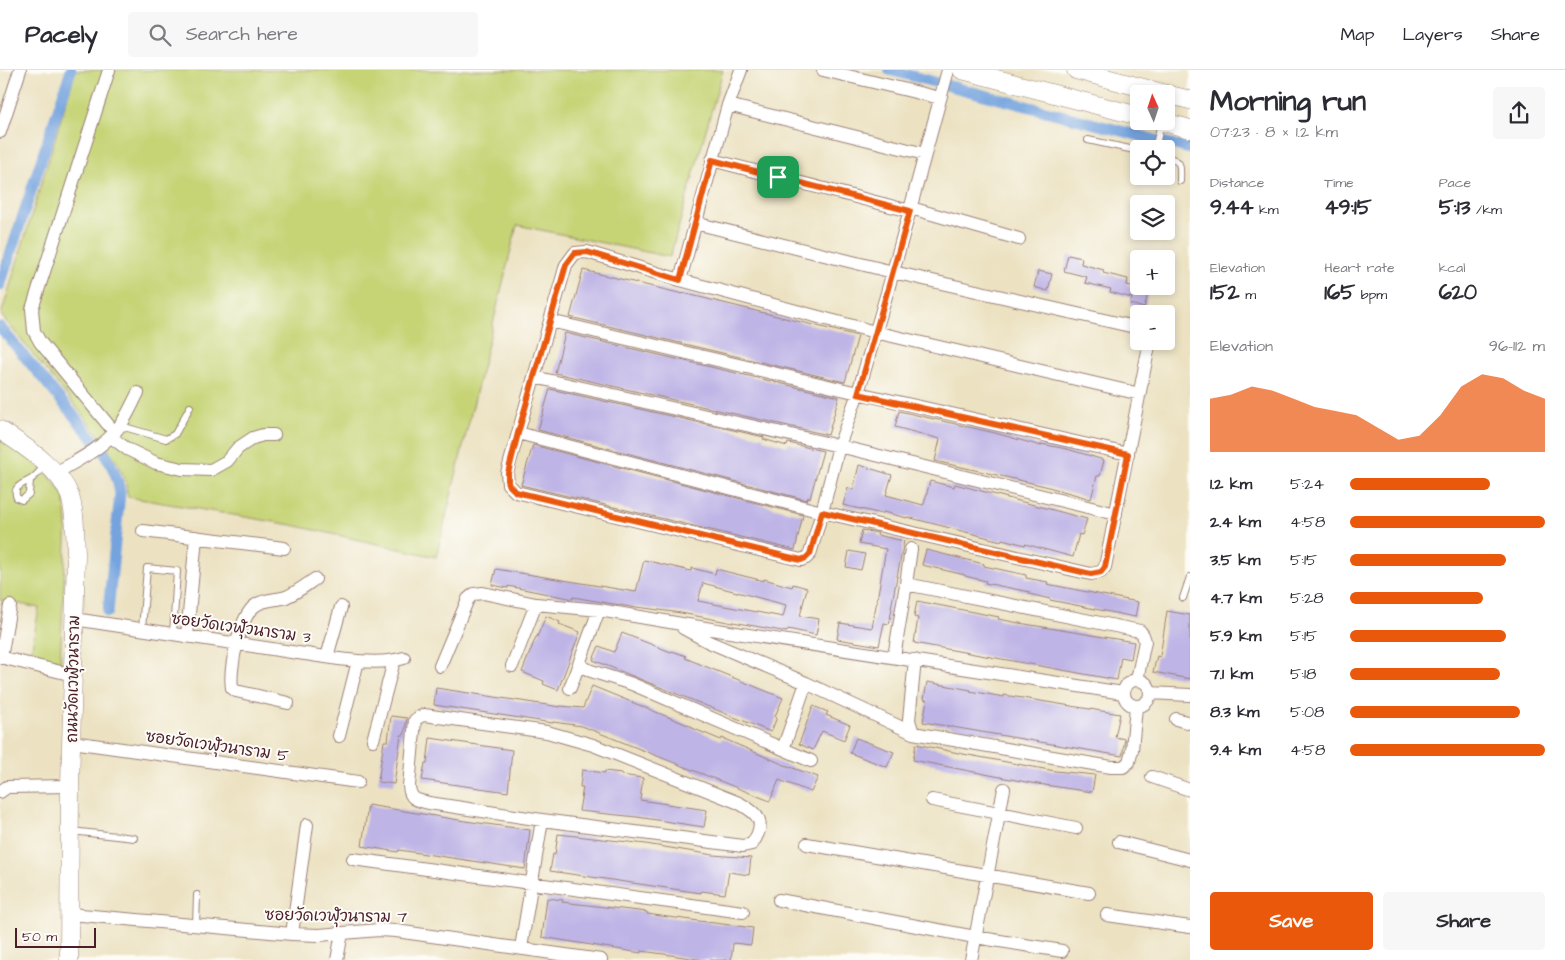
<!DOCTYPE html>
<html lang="en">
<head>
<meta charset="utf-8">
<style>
	:root { --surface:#fff; --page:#f7f7f7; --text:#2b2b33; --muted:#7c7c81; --line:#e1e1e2; --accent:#ea580c }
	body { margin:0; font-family:"Architects Daughter","Playpen Sans Thai",sans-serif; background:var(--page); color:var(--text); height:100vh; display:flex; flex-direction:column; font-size:19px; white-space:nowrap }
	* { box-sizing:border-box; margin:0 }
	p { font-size:16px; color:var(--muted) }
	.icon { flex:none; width:28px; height:28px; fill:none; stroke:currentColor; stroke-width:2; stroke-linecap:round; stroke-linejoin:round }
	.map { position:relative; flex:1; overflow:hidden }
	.details { display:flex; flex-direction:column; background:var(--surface); width:375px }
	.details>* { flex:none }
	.needle { width:32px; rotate:357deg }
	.controls { position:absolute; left:1130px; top:15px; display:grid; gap:10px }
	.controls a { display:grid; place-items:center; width:45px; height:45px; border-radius:5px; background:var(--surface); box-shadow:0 2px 8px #0003; font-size:25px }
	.scale { position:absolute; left:15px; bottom:12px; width:81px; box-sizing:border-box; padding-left:5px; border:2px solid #4a1f2b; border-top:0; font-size:14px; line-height:18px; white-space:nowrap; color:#4a1f2b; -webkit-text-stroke:4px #fdfcf7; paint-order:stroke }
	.pin { position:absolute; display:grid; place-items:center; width:42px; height:42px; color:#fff; margin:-21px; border-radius:10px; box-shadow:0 2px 8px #0006 }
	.round { display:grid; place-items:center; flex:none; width:52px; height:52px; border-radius:5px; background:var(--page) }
	.headline { display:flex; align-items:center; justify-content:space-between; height:85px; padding:0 20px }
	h1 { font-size:28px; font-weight:800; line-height:38px }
	.stats { display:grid; grid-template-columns:repeat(3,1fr); gap:8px; height:85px; padding:5px 20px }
	.stats div { display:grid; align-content:center }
	.stats b { font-size:21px; font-weight:800 }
	.stats small { font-size:14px; font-weight:400 }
	.stats p { font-size:14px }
	.chart { height:140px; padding:10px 20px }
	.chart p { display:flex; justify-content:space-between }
	.chart svg { width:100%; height:90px; margin-top:5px; fill:var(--accent); opacity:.7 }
	.action { display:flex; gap:10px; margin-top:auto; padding:10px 20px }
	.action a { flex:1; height:58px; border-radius:5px; background:var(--accent); color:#fff; font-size:20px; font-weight:800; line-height:58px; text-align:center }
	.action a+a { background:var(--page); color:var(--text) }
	ul { padding:0 20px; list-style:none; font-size:16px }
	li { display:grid; grid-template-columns:80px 60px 1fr; align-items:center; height:38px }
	li i { height:12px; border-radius:6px; background:var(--accent) }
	header { display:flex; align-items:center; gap:30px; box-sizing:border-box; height:70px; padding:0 25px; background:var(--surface); border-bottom:1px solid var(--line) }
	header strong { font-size:24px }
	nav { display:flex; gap:28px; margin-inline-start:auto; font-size:18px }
	.search { width:350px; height:45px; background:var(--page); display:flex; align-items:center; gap:12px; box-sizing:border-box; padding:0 18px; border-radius:5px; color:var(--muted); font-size:19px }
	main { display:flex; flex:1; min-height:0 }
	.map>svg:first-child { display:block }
	.green { fill:#c6d476; stroke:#887a50 }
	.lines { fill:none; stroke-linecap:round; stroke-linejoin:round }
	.canal { stroke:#75a3de; stroke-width:11 }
	.building { fill:#beb4e6; fill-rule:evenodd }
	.lane-casing { stroke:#9b8076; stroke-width:8 }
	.street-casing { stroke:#9b8076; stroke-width:14 }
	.secondary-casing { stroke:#9b8076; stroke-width:19 }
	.lane { stroke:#fff; stroke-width:6 }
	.street { stroke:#fff; stroke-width:12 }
	.secondary { stroke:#fff; stroke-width:18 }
	.route-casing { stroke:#fff; stroke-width:10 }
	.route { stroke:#ea580c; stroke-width:6 }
	.labels { text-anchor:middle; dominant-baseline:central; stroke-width:4; stroke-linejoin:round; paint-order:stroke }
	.street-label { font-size:16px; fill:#4a1f2b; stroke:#fdfcf7 }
</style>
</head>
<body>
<header>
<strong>Pacely</strong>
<div class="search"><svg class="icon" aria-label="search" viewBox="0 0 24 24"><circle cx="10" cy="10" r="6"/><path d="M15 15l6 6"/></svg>Search here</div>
<nav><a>Map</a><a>Layers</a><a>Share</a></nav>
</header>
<main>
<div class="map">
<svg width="1190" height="890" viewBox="0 0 1190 890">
	<rect width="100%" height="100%" fill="#fdfcf7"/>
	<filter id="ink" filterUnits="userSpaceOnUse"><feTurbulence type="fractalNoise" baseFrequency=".02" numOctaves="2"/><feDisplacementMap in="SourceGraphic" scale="10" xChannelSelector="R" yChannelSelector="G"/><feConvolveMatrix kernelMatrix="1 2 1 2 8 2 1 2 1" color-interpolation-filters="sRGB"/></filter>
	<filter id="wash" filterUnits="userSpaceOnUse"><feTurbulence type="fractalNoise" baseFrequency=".0096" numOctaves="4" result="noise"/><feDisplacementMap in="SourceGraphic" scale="20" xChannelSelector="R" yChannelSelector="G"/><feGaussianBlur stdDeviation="1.12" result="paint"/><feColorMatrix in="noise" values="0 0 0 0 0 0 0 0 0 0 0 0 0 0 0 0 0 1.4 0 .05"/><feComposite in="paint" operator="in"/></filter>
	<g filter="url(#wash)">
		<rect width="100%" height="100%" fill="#ece2c2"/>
		<path class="green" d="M76,0h647l-53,187 -153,-32 -81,332 -144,-32 -164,-28 -3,-17 -6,-15 -20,-30 -98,-120z
			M0,369l45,31 19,26 3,25 -7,142 -30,-5 9,-50 -39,-8z"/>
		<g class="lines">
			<path class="canal" d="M889,0l301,79
				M0,215l71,-215
				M0,257l104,125c8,14 14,25 16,41l-12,119"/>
		</g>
		<g id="blocks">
			<path class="building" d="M1068,185l14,3 -1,6 23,6 -1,3 25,6 -1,6 22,6 -5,17 -14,-4 2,-6 -22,-6 1,-3 -26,-6 2,-6 -23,-6z
				M583,200l100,24v-1l175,43 -13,46 -275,-65z
				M1038,201l14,3 -4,17 -14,-4z
				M565,263l274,64 -11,38 -273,-62z
				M550,319l214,48 -1,2 24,7 1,-3 35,8 -13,47 -2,-1 -1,3 -269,-70z
				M899,341l96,22 46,13v-2l26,5 37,11 -4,16h-3l-6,23 -46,-13 -110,-25 5,-22 -45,-12z
				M533,375l270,70 -8,35 -274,-65z
				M859,395l33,10 -6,20 37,10 1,-1 6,-23 24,6 1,-3 132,35 -5,16 -3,-1 -6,23 -48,-13v1l-23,-6 -1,2 -94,-24v1l-24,-6 -1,2 -39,-9 5,-17 5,2z
				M862,460l16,3 -1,2 27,6 -13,67 1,1 -3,15 -5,-1 -5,23 -42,-7 3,-16 32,5 14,-79 -27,-5z
				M926,480l58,14v2l42,9v3l22,4 -1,2 91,18 -3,15 -85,-17v-1l-21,-5 1,-2 -45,-9 1,-2 -21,-5v-1l-43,-10z
				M849,481l16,3 -4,16 -15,-3z
				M644,490l47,11 1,-3 23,6 1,-5 48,12v-2l28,8 1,-3 14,4 -7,28 19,3 -3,16 -28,-6 -1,3 -54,-10v1l-52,-10 -44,-6v1l-64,-11v2l-65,-13v2l-16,-3 4,-16 140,23zM703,513l83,22 -3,12 -85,-16z
				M917,531l82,16 -1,2 21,4 115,19 -3,17 -10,-2 -4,23 -203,-37 4,-25 -4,-1z
				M1167,541l23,4v64l-37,-7 4,-16 3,1z
				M546,546l14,6 -1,2 21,8 -22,58 -15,-6 1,-3 -22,-9 14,-35h1z
				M622,563l49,19 1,-1 14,5 -1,2 98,40 -8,18 2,1 -6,15 -178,-72 6,-14 15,6z
				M927,612l44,8 -1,1 34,6v-2l116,19 -5,23 10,2 -3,17 -199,-34 4,-22 -3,-1z
				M592,616l101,41 -1,1 29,12 1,-2 60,26 36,13 -7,15 -32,-12 -9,21 -188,-75 -29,-4v1l-119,-18 2,-17 124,19v-1l23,2z
				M813,636l15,6 -2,3 24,10 -6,15 -22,-9 -9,19 -14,-6z
				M391,646l16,2 -3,17h-3l-7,49 -16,-2 6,-41h4z
				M430,668l82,12 -4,42 -86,-12 3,-17h2z
				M856,668l38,14 -7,15 -37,-14z
				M916,674l47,10 92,17 40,4 -3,17 -61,-9 -118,-23z
				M582,700l23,3v-2l16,2v2l22,3 -3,22 67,10 -3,17 -67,-10 -58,-6 4,-24h-3z
				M368,735l97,16 65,9 -5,39 -126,-19 -1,2 -36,-6z
				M558,764l88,10 67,11 38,3 -2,17 -20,-3 -4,22 -24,-3v2l-151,-22 3,-17 2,1z
				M547,828l16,2 -1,2 85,10v2l21,3 85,11 -2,17 -18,-2 -2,17h-27l-40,-6 -23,-3v2l-99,-16z"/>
		</g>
	</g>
	<g filter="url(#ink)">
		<use href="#blocks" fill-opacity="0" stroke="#9b8076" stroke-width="1"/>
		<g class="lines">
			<g class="lane-casing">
				<path id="lane" d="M1088,70l51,11
					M1155,79l6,-26
					M1166,87c17,4 14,9 14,24
					M121,356l45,13 9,-5 15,-27
					M30,410l-1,14 -7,6 -5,-2c-5,-11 5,-14 13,-18 5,-3 11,-10 15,-15
					M1183,528l7,-21
					M142,559l5,-61 30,3 -4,63
					M71,761l63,7
					M196,855l1,-30"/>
			</g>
			<g class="street-casing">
				<path id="street" d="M109,0l-77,239 2,22 6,11 75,91
					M823,0l117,28
					M948,0l-55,202 -35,121 -19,53 -17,66 -12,42 -4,4 -5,2 -285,-68 -8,-8 -1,-11 11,-40 48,-168 9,-12 12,-1 93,28 195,52 265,62
					M728,35l197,49
					M0,62l20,-62
					M712,90l198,51
					M911,138l108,31
					M695,153l198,49 246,56
					M680,210l48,-175 13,-35
					M550,251l308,72 270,61
					M534,307l305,69 277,68
					M518,363l304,79 269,62 10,-2 4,-5 45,-226
					M111,367l16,12 29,14 26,6 29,1 16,-9 11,-13 15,-10 10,-3h11
					M56,403c23,-14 46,-24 63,-46 8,-10 13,-23 19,-34
					M143,461l141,17
					M906,514l5,-35
					M74,549c75,11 149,23 224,34 31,4 76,14 106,5
					M683,558l26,14 97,41 107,50
					M187,566l9,-99
					M0,587l73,18
					M327,587l14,-50
					M894,587l12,-73 234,47 3,4 2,6 -8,39
					M1,588l9,-52
					M915,590l-6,60 4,13 198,34h12l6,-5 3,-12 4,-43
					M579,595l12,6 41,13 179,77
					M440,596l28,-67 6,-5 9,-1 53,11 63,6 118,20 406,63
					M512,596l24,-62
					M1124 623a13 13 0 1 1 26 0a13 13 0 1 1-26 0Z
					M570,618l29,-78
					M1150,623l40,2
					M288,633l-52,-12 -4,-3c-3,-18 7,-72 24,-83 8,-6 21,-5 30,-8 10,-4 20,-12 29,-18
					M424,645l123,17 46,13 146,58c20,11 28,19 13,41l-9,2 -201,-26 -113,-17c-12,-3 -19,-3 -20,-17l6,-66 4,-3z
					M1176,649l14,4
					M339,666l19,-75
					M373,670l21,-79
					M72,672l286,40
					M783,679l23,-66
					M1152,707l38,13
					M0,722l7,-5 63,-1
					M932,730l144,28
					M1119,772l71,18
					M807,774l282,49
					M353,789l390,53
					M779,830l196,37 87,14
					M70,844l222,20 27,1 60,-5 17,1 205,29
					M1107,845l83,12
					M292,864l15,-109
					M521,878l21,-128
					M337,890l5,-27
					M971,890l33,-171"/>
			</g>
			<g class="secondary-casing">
				<path id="secondary" d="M962,0l177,46
					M1076,0l90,24
					M1166,24l24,6
					M1160,51l30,8
					M0,360c24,16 60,38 70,66 6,19 5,39 6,58l-6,232 -1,174"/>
			</g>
			<use href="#lane" class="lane"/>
			<use href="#street" class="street"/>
			<use href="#secondary" class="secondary"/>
		</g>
	</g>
	<g class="lines" filter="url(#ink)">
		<g class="route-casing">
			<path id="route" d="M712,90l198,51 -52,183 270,60 -23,113 -4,5 -10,2 -269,-62 -12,42 -4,4 -5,2 -285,-68 -8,-8v-11l10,-40 48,-168 9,-12 12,-1 93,28z"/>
		</g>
		<use href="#route" class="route"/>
	</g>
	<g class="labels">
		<g class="street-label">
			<text transform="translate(241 558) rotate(8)">ซอยวัดเวฬุวนาราม 3</text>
			<text transform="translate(73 609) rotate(-89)">ถนนวัดเวฬุวนาราม</text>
			<text transform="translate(217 676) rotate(8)">ซอยวัดเวฬุวนาราม 5</text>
			<text transform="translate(336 846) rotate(1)">ซอยวัดเวฬุวนาราม 7</text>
		</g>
	</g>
</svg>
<div class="controls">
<a><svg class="needle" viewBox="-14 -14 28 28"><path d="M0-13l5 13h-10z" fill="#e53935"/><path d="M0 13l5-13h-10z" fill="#7c7c81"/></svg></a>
<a><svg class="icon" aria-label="locate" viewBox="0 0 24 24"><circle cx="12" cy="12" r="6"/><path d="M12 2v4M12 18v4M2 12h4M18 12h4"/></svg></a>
<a><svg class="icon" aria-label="layers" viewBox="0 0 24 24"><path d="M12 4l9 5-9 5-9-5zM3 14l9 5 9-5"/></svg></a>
<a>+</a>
<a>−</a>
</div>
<div class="scale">50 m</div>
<div class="pin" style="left:778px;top:107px;background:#1e9e55"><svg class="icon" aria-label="arrive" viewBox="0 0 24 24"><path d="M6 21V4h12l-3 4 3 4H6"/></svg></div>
</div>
<section class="details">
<div class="headline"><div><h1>Morning run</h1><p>07:23 · 8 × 1.2 km</p></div><a class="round"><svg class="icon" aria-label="share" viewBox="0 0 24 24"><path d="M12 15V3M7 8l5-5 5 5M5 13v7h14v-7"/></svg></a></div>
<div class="stats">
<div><p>Distance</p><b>9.44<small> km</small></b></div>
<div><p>Time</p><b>49:15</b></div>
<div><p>Pace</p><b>5:13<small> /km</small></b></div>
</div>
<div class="stats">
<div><p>Elevation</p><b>152<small> m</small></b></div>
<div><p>Heart rate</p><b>165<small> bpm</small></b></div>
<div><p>kcal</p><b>620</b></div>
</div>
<div class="chart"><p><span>Elevation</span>96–112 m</p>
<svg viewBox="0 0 160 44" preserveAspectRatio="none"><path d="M0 44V18L10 16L20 12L30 14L40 18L50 22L60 24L70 26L80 32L90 38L100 36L110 26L120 12L130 6L140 8L150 14L160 18V44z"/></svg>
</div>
<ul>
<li><b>1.2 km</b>5:24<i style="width:72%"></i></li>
<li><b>2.4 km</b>4:58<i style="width:100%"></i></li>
<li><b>3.5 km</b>5:15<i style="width:80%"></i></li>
<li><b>4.7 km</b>5:28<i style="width:68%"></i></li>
<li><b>5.9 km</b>5:15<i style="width:80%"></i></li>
<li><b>7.1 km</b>5:18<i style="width:77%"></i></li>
<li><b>8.3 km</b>5:08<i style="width:87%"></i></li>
<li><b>9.4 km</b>4:58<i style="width:100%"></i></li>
</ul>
<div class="action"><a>Save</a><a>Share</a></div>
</section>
</main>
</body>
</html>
